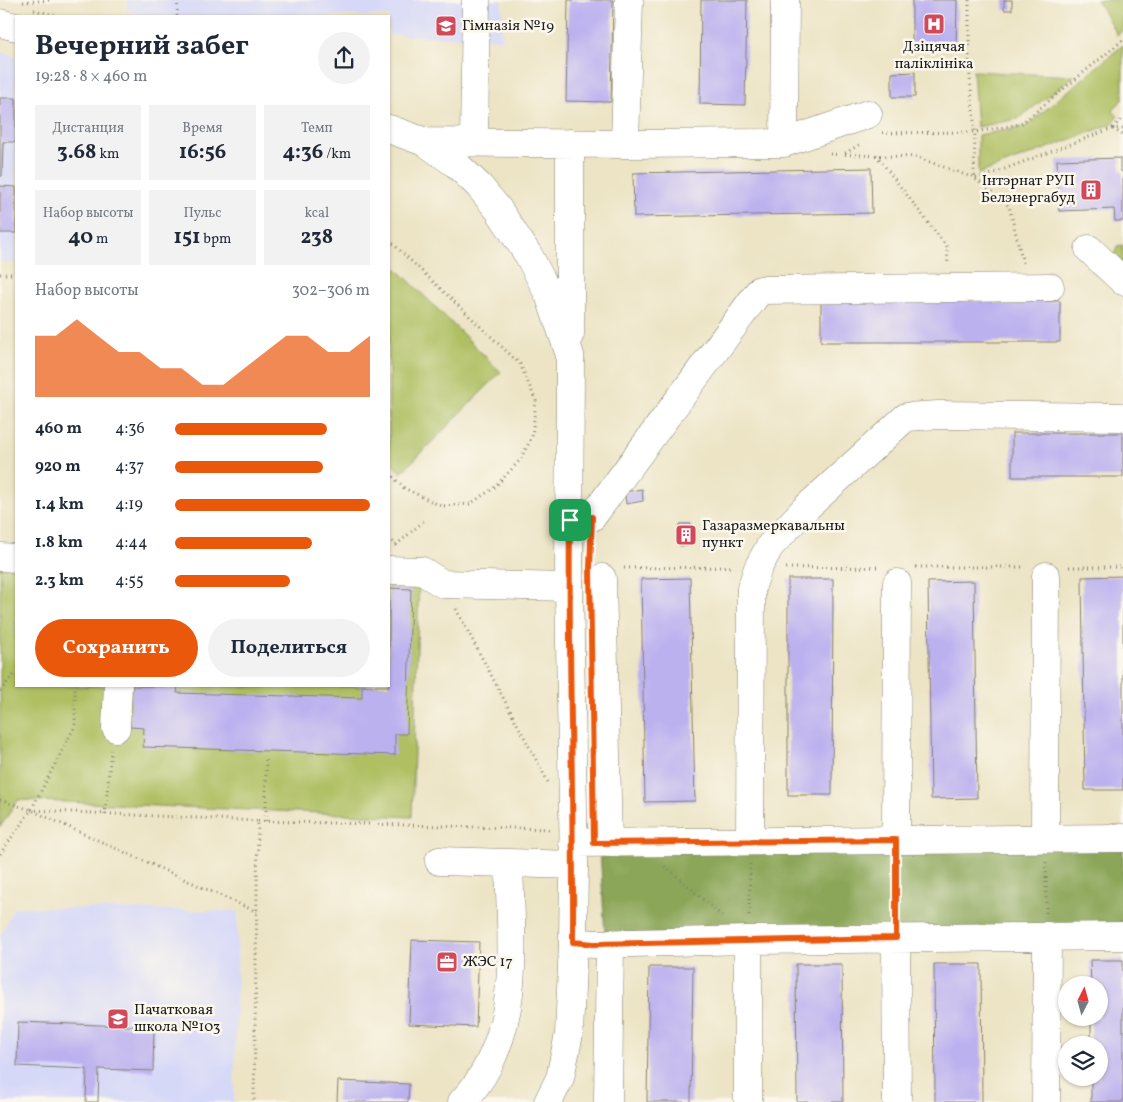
<!DOCTYPE html>
<html lang="ru">
<head>
<meta charset="utf-8">
<style>
	:root { --surface:#fff; --page:#f2f2f3; --text:#1f2937; --muted:#747a83; --accent:#ea580c }
	body { margin:0; font-family:Vollkorn,serif; background:var(--page); color:var(--text); height:100vh; display:flex; flex-direction:column; font-size:19px; white-space:nowrap }
	* { box-sizing:border-box; margin:0 }
	p { font-size:16px; color:var(--muted) }
	.icon { flex:none; width:28px; height:28px; fill:none; stroke:currentColor; stroke-width:2; stroke-linecap:round; stroke-linejoin:round }
	.map { position:relative; flex:1; overflow:hidden }
	.drawer { position:absolute; left:15px; top:15px; width:375px; height:672px; display:flex; flex-direction:column; background:var(--surface); border-radius:0px; box-shadow:0 1px 4px #0004 }
	.drawer>* { flex:none }
	.needle { width:32px; rotate:6deg }
	.buttons { position:absolute; left:1058px; top:976px; display:grid; gap:10px }
	.buttons a { display:grid; place-items:center; width:50px; height:50px; border-radius:50%; background:var(--surface); box-shadow:0 1px 4px #0004; font-size:25px }
	.pin { position:absolute; display:grid; place-items:center; width:42px; height:42px; color:#fff; margin:-21px; border-radius:10px; box-shadow:0 2px 8px #0006 }
	.round { display:grid; place-items:center; flex:none; width:52px; height:52px; border-radius:26px; background:var(--page) }
	.summary { display:flex; align-items:center; justify-content:space-between; height:85px; padding:0 20px }
	h1 { font-size:28px; font-weight:700; line-height:38px }
	.stats { display:grid; grid-template-columns:repeat(3,1fr); gap:8px; height:85px; padding:5px 20px }
	.stats div { display:grid; align-content:center; border-radius:0px; background:var(--page); text-align:center }
	.stats b { font-size:21px; font-weight:700 }
	.stats small { font-size:14px; font-weight:400 }
	.stats p { font-size:14px }
	.chart { height:140px; padding:10px 20px }
	.chart p { display:flex; justify-content:space-between }
	.chart svg { width:100%; height:90px; margin-top:5px; fill:var(--accent); opacity:.7 }
	.button { display:flex; gap:10px; margin-top:auto; padding:10px 20px }
	.button a { flex:1; height:58px; border-radius:30px; background:var(--accent); color:#fff; font-size:20px; font-weight:700; line-height:58px; text-align:center }
	.button a+a { background:var(--page); color:var(--text) }
	ul { padding:0 20px; list-style:none; font-size:16px }
	li { display:grid; grid-template-columns:80px 60px 1fr; align-items:center; height:38px }
	li i { height:12px; border-radius:6px; background:var(--accent) }
	.map>svg:first-child { display:block }
	.built { fill:#d6d8f8 }
	.green { fill:#afbf62; stroke:#666e3f }
	.forest { fill:#8ba658; stroke:#54613a }
	.building { fill:#bbb1ef }
	.lines { fill:none; stroke-linecap:round; stroke-linejoin:round }
	.minor-casing { stroke:#848070; stroke-width:29 }
	.path { stroke:#848070; stroke-width:3; stroke-dasharray:1 4; stroke-linecap:butt }
	.minor { stroke:#fff; stroke-width:28 }
	.route-casing { stroke:#fff; stroke-width:10 }
	.route { stroke:#ea580c; stroke-width:6 }
	.labels { text-anchor:middle; dominant-baseline:central; stroke-width:5; stroke-linejoin:round; paint-order:stroke }
	.poi-label { font-size:15px; fill:#1c1c1c; stroke:#fbf7ec; text-anchor:start }
</style>
</head>
<body>
<div class="map">
<svg width="1123" height="1102" viewBox="0 0 1123 1102">
	<rect width="100%" height="100%" fill="#fbf7ec"/>
	<filter id="ink" filterUnits="userSpaceOnUse"><feTurbulence type="fractalNoise" baseFrequency=".02" numOctaves="2"/><feDisplacementMap in="SourceGraphic" scale="10" xChannelSelector="R" yChannelSelector="G"/><feConvolveMatrix kernelMatrix="1 2 1 2 8 2 1 2 1" color-interpolation-filters="sRGB"/></filter>
	<filter id="wash" filterUnits="userSpaceOnUse"><feTurbulence type="fractalNoise" baseFrequency=".0096" numOctaves="4" result="noise"/><feDisplacementMap in="SourceGraphic" scale="20" xChannelSelector="R" yChannelSelector="G"/><feGaussianBlur stdDeviation="1.12" result="paint"/><feColorMatrix in="noise" values="0 0 0 0 0 0 0 0 0 0 0 0 0 0 0 0 0 1.4 0 .05"/><feComposite in="paint" operator="in"/></filter>
	<g filter="url(#wash)">
		<rect width="100%" height="100%" fill="#ece4c5"/>
		<path class="built" d="M127,0h375v39l-113,-4v-19h-246l-16,-6z
			M0,52l16,4v207l-16,-1z
			M14,907l224,4 -4,191h-234v-165z"/>
		<path class="green" d="M1097,0h26v30l-6,5z
			M1123,45v53l-10,13 5,5 -6,8 -134,50v-39l47,-8z
			M973,71l101,5 -56,43 -41,8z
			M1123,245v27l-10,-13 4,-13z
			M389,261l112,111 -100,101 -12,-12z
			M0,567l16,1v118h373v-107l30,1 -7,237 -394,-17 -18,27z"/>
		<path class="forest" d="M1123,843v86l-518,7 -5,-88z"/>
		<g id="blocks">
			<path class="building" d="M568,0h45l-2,102 -45,-1z
				M701,0h46l-2,105 -45,-1z
				M912,0h45l-1,48 -44,-1z
				M1004,0h8v10h-8z
				M915,72v25h-23v-24z
				M0,98h16v44h-13l-1,34h-2z
				M1120,158v13h3v50h-8l-1,-12 -55,2 -2,-51z
				M871,168l1,45 -238,4 -1,-44z
				M0,186l16,1v46h-16z
				M821,301h239v41h-239z
				M1012,433h111v44h-111z
				M642,489l1,12 -17,3 -1,-12z
				M680,524h11v21l-11,1z
				M1123,576v214h-38l-3,-213z
				M690,578l5,223 -50,1 -4,-223z
				M788,579h45l-1,216h-44z
				M974,581l3,217 -46,1 -3,-217z
				M389,588l22,1 -4,145h-12v21l-252,-8 1,-19 -14,-1 2,-41h46l-1,7 185,5v-12h27z
				M412,940l67,2 -3,85 -67,-3z
				M1090,960h33v142h-32v-24h8v-33h-8v-27h8v-33h-8z
				M796,964h46l1,138h-46z
				M934,964h47l1,138h-47z
				M649,967h44l-2,135h-44z
				M18,1022l136,5 -1,44 -54,-2 -1,33h-12l1,-33 -70,-3z
				M338,1081l71,3 -1,18h-71z"/>
		</g>
	</g>
	<g filter="url(#ink)">
		<use href="#blocks" fill-opacity="0" stroke="#848070" stroke-width="1"/>
		<g class="lines">
			<g class="minor-casing">
				<path id="minor" d="M0,23l16,4
					M389,129l36,13 31,22 23,22 19,23 31,47 20,39 21,60 -1,232 5,278 -1,77 -4,92 -9,44 -12,24
					M425,142l200,2 159,-1 84,-29
					M474,142l2,-142
					M570,143v191
					M784,143l1,-143
					M625,144l4,-144
					M1089,249l34,32
					M570,520l22,-3 168,-227 290,-3
					M0,557l16,1
					M389,570l33,1 21,13 126,3
					M602,578l6,265
					M116,728l2,-42
					M1045,838l1,-262
					M896,839l1,-256
					M750,841l1,-252 7,-21 12,-22 37,-39 99,-90 32,-2 185,2
					M573,843l550,-5
					M439,861l70,2
					M896,938l1,164
					M573,942l21,2 154,-4 375,-4
					M462,1102c62,-65 49,-156 47,-239l65,2
					M608,1102l2,-159
					M748,1102v-162
					M1046,1102l1,-166"/>
			</g>
			<path class="path" d="M969,0v66l6,66 -1,46 12,-2 127,-48 10,1
				M23,2l29,-2
				M34,10l24,6
				M177,16l1,-16
				M1113,128l10,-11
				M1113,129l10,6
				M882,133l93,-1 46,-8 102,-84
				M845,153l16,-9
				M830,154l86,3 58,21 35,28 14,57
				M876,155l71,92 1,18
				M389,240l131,124 16,37 -4,36 -12,23 -26,28 -24,16 -29,2 -37,-18 -15,-15
				M0,274h16
				M389,538l8,8
				M396,545l28,-24
				M916,567h109
				M1069,567h54
				M624,568l108,-1
				M786,568l94,-1
				M456,609l92,173
				M0,691l16,-19
				M0,800l31,10 226,102
				M31,810l227,11 -4,281
				M105,815l6,-65
				M258,821l292,8
				M266,821v-61
				M0,854l31,-44 44,-84v-40
				M1046,862v51
				M896,864v51
				M665,866l57,50
				M749,915l1,-51"/>
			<use href="#minor" class="minor"/>
		</g>
	</g>
	<g class="lines" filter="url(#ink)">
		<g class="route-casing">
			<path id="route" d="M592,517l-2,51 4,275 302,-3v98l-302,6 -21,-2c1,-140 -5,-281 -3,-422z"/>
		</g>
		<use href="#route" class="route"/>
	</g>
	<defs>
		<g id="hospital-square" transform="scale(1.125)"><rect x="-9" y="-9" width="18" height="18" rx="4" fill="#d1495b" stroke="#fbf7ec"/><path d="M-5-5h3v3.5h4V-5h3V5h-3V1.5h-4V5h-3Z" fill="#fff"/></g>
		<g id="school-square" transform="scale(1.125)"><rect x="-9" y="-9" width="18" height="18" rx="4" fill="#d1495b" stroke="#fbf7ec"/><path d="M0-5L7-2L0 1L-7-2ZM-4 1L0 2.5L4 1V4Q0 6-4 4Z" fill="#fff"/></g>
		<g id="building-square" transform="scale(1.125)"><rect x="-9" y="-9" width="18" height="18" rx="4" fill="#d1495b" stroke="#fbf7ec"/><path d="M-4-6H4V6H1V3H-1V6H-4ZM-2.5-4.3h1.7v1.8h-1.7ZM.8-4.3h1.7v1.8H.8ZM-2.5-1h1.7V.8h-1.7ZM.8-1h1.7V.8H.8Z" fill="#fff"/></g>
		<g id="office-square" transform="scale(1.125)"><rect x="-9" y="-9" width="18" height="18" rx="4" fill="#d1495b" stroke="#fbf7ec"/><path d="M-6-3h4V-5.5h4V-3h4V5H-6ZM-1-4.5V-3h2v-1.5ZM-6 0V1H6V0Z" fill="#fff"/></g>
	</defs>
	<g fill-rule="evenodd">
		<use href="#hospital-square" x="934" y="24"/>
		<use href="#school-square" x="446" y="26"/>
		<use href="#building-square" x="1091" y="190"/>
		<use href="#building-square" x="686" y="535"/>
		<use href="#office-square" x="447" y="962"/>
		<use href="#school-square" x="118" y="1019"/>
	</g>
	<g class="labels">
		<g class="poi-label">
			<text x="462" y="26">Гімназія №19</text>
			<text x="934" y="47" text-anchor="middle">Дзіцячая<tspan x="934" dy="17">паліклініка</tspan></text>
			<text x="1075" y="181" text-anchor="end">Інтэрнат РУП<tspan x="1075" dy="17">Белэнергабуд</tspan></text>
			<text x="702" y="526">Газаразмеркавальны<tspan x="702" dy="17">пункт</tspan></text>
			<text x="463" y="962">ЖЭС 17</text>
			<text x="134" y="1010">Пачатковая<tspan x="134" dy="17">школа №103</tspan></text>
		</g>
	</g>
</svg>
<div class="buttons">
<a><svg class="needle" viewBox="-14 -14 28 28"><path d="M0-13l5 13h-10z" fill="#e53935"/><path d="M0 13l5-13h-10z" fill="#747a83"/></svg></a>
<a><svg class="icon" aria-label="layers" viewBox="0 0 24 24"><path d="M12 4l9 5-9 5-9-5zM3 14l9 5 9-5"/></svg></a>
</div>
<div class="pin" style="left:570px;top:520px;background:#1e9e55"><svg class="icon" aria-label="arrive" viewBox="0 0 24 24"><path d="M6 21V4h12l-3 4 3 4H6"/></svg></div>
<section class="drawer">
<div class="summary"><div><h1>Вечерний забег</h1><p>19:28 · 8 × 460 m</p></div><a class="round"><svg class="icon" aria-label="share" viewBox="0 0 24 24"><path d="M12 15V3M7 8l5-5 5 5M5 13v7h14v-7"/></svg></a></div>
<div class="stats">
<div><p>Дистанция</p><b>3.68<small> km</small></b></div>
<div><p>Время</p><b>16:56</b></div>
<div><p>Темп</p><b>4:36<small> /km</small></b></div>
</div>
<div class="stats">
<div><p>Набор высоты</p><b>40<small> m</small></b></div>
<div><p>Пульс</p><b>151<small> bpm</small></b></div>
<div><p>kcal</p><b>238</b></div>
</div>
<div class="chart"><p><span>Набор высоты</span>302–306 m</p>
<svg viewBox="0 0 160 44" preserveAspectRatio="none"><path d="M0 44V14L10 14L20 6L30 14L40 22L50 22L60 30L70 30L80 38L90 38L100 30L110 22L120 14L130 14L140 22L150 22L160 14V44z"/></svg>
</div>
<ul>
<li><b>460 m</b>4:36<i style="width:78%"></i></li>
<li><b>920 m</b>4:37<i style="width:76%"></i></li>
<li><b>1.4 km</b>4:19<i style="width:100%"></i></li>
<li><b>1.8 km</b>4:44<i style="width:70%"></i></li>
<li><b>2.3 km</b>4:55<i style="width:59%"></i></li>
</ul>
<div class="button"><a>Сохранить</a><a>Поделиться</a></div>
</section>
</div>
</body>
</html>
